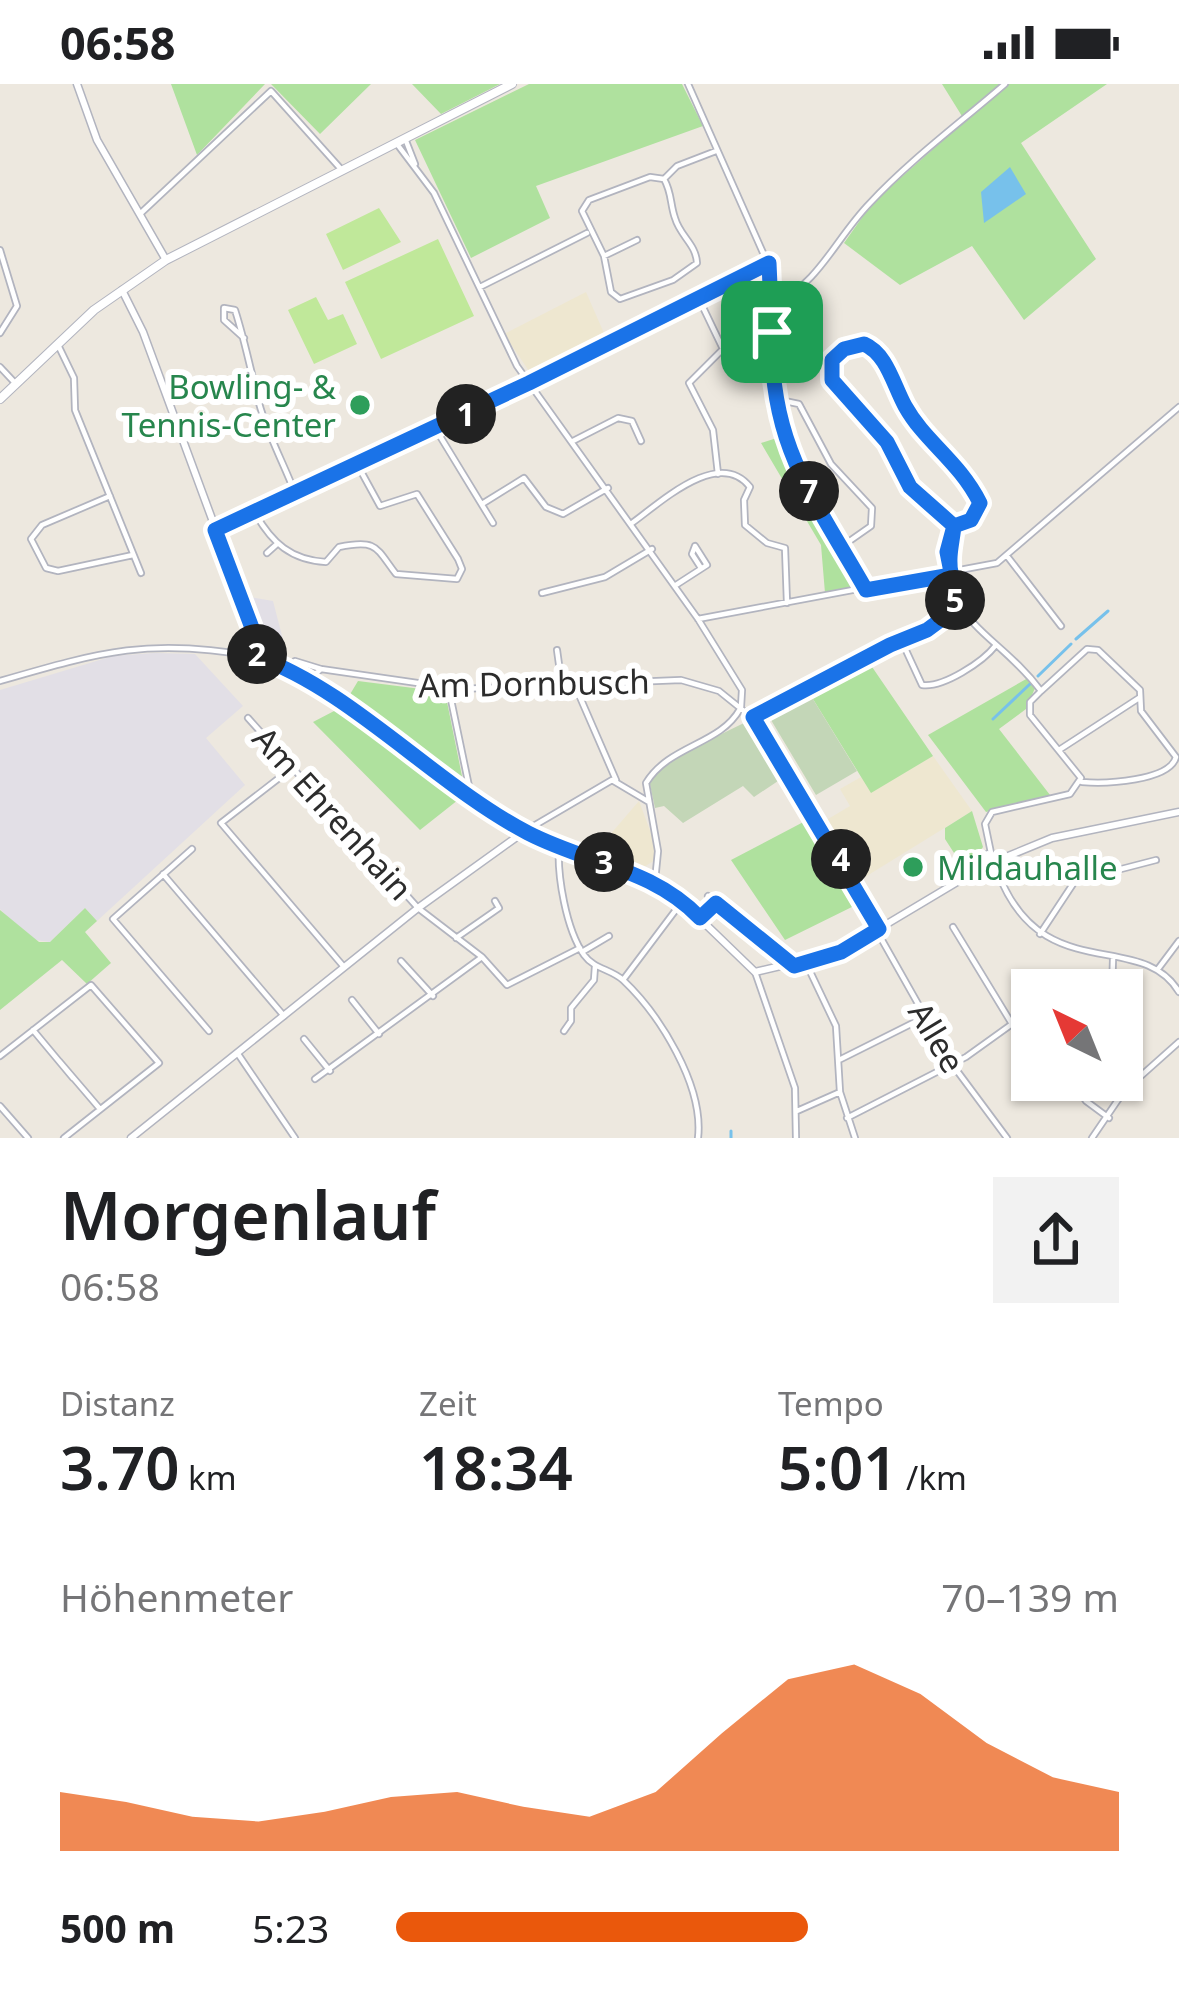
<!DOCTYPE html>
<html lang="de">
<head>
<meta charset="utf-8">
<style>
	:root { --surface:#fff; --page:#f2f2f2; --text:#202124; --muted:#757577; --accent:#ea580c }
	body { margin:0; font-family:"Noto Sans",sans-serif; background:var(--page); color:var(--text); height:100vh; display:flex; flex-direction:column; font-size:45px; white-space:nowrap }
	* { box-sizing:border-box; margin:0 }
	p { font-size:39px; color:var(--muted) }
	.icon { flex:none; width:66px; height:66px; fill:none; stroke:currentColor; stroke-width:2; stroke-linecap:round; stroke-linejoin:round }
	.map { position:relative; height:1054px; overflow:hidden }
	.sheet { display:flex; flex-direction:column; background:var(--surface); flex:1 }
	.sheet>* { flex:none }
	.needle { width:78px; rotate:317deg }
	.controls { position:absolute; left:1011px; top:885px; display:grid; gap:24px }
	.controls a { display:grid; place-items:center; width:132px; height:132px; border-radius:0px; background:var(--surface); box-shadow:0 3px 9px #0004; font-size:60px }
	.pin { position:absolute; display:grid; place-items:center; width:102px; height:102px; color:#fff; margin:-51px; border-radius:24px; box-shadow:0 6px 18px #0006 }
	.km { position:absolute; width:60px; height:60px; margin:-30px; border-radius:50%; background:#222; color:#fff; font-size:33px; line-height:60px; text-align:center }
	.round { display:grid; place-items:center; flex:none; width:126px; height:126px; border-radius:0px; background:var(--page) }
	.head { display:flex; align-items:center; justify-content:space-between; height:204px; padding:0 60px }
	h1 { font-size:66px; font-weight:600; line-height:90px }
	.stats { display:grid; grid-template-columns:repeat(3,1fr); gap:18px; height:204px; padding:12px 60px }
	.stats div { display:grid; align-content:center }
	.stats b { font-size:60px; font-weight:600 }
	.stats small { font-size:33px; font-weight:400 }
	.stats p { font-size:33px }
	.chart { height:336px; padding:24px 60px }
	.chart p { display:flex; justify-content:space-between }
	.chart svg { width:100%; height:216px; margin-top:12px; fill:var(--accent); opacity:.7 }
	ul { padding:0 60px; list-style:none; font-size:39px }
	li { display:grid; grid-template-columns:192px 144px 1fr; align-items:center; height:90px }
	li i { height:30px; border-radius:15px; background:var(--accent) }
	.status { display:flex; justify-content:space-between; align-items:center; height:84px; padding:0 60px; background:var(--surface); direction:ltr }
	.status svg { height:33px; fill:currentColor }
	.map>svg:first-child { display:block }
	.industrial { fill:#e2dfe6 }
	.education { fill:#eee7d0 }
	.green { fill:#afe19e }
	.cemetery { fill:#c3d6b7 }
	.pitch { fill:#c0e89a }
	.water { fill:#77c1eb }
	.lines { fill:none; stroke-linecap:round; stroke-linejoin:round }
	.stream { stroke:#77c1eb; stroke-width:3 }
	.minor-casing { stroke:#b2b4bf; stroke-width:8 }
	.tertiary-casing { stroke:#b2b4bf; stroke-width:9 }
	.secondary-casing { stroke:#b2b4bf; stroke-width:10 }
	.minor { stroke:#fff; stroke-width:4.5 }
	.tertiary { stroke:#fff; stroke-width:6 }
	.secondary { stroke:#fff; stroke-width:8 }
	.route-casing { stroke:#fff; stroke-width:24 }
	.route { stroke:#1a73e8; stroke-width:15 }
	.leisure-dot { fill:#2e9e5b; stroke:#fff; stroke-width:4.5 }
	.labels { text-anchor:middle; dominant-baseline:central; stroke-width:12; stroke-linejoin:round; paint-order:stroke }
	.leisure-label { font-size:33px; fill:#27864d; stroke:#fff; text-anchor:end }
	.street-label { font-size:33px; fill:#2c2c2c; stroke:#fff }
</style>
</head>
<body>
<div class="status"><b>06:58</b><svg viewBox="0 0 49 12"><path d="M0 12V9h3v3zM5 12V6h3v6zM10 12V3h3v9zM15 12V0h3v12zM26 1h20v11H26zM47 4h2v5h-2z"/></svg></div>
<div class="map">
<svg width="1179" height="1054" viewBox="0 0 1179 1054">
	<rect width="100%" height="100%" fill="#ede8df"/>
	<path class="industrial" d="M239,511l34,6 15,58 -30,-8z
		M154,569l41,1 48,52 -37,32 39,47 -148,136 -12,-13 -35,34 -21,-3 -29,-30v-219l113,-34z"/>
	<path class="education" d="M586,208l21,48 -74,37 -29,-43z
		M933,672l39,55 -115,71 -34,-60 27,-16 -10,-17 21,-12 10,15z
		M639,717l16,43v16l-14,9 -4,-6 -30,-5 6,-16 -5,-5z"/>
	<path class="green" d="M171,0h94l-68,71z
		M271,0h100l-51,50z
		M412,0h88l-59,30z
		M529,0h153l21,42 -167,60 14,32 -79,40 -56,-118z
		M942,0h165l-86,59 75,116 -72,61 -52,-74 -72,39 -56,-42 29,-41 92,-81z
		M780,353l15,37 65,113 -35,6 -4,-48 -60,-102z
		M868,577l65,95 -62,37 -63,-102z
		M1028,594l7,10 -9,21 -27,20 51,66 -64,17 -58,-77z
		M358,597l87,11 19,94 -121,-80z
		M336,626l127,86 -43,34 -107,-108z
		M972,727l11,36 -18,23 -20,-31v-11z
		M811,734l49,85 -75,37 -54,-80z
		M85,824l12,13 -12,11 26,31 -24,21 -25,-24 -62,50v-100l39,32h11z"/>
	<path class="cemetery" d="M808,607l49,80 -41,24 -48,-80z
		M746,638l10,3 31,50 -33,22 -11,-11 -60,37 -19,-17 -9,2 -6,-28 17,-19z"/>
	<path class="pitch" d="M379,124l22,34 -58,28 -17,-36z
		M438,155l36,77 -93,43 -36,-77z
		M316,213l12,23 15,-6 14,30 -43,20 -26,-54z"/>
	<path class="water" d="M1010,83l16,27 -42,29 -3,-31z"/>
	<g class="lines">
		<path class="stream" d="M1076,555l32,-28
			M1038,592l33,-32
			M993,635l37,-35
			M731,1047v7"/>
		<g class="minor-casing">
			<path id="minor" d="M688,0l84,189v117l10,45 84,155
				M406,57l9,23
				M397,60l37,49 83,173 181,253 44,71 -1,17
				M650,93l14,2c8,14 6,25 11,39 5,18 21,26 22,45l-24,17 -53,19 -9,-7 -7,-36 -22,-45 7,-11z
				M664,95l13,-13 39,-15
				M141,129l130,-122 69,77
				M0,166l17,56 -17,27
				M604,172l33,-16
				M480,203l107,-54
				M699,215l24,50 -34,34 24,47 5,44
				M774,221c47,-24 61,-66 96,-102 40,-43 90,-80 135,-119
				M244,254l-20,-18v-12l11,2c10,31 16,62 24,93 8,30 25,61 36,90
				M59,263l15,31 1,32 66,163
				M0,283l16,17
				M775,315l24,5 32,60 41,44 -1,18 -30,21
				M435,344l58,95
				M573,357l45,-23 14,3 9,20
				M110,412l-68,29 -11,14 15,29 12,3 75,-16
				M482,420l42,-26 22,29 17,7 45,-26
				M255,429c17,30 36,47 71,49l13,-15c39,-8 37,1 57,27l61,5 5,-10 -4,-10 -41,-65 -37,12 -23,-42
				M632,439c28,-20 87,-76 118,-36l-6,13 1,25 22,18 18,5 2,55
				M954,442l23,-11 3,-12c-20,-41 -55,-61 -75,-98 -11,-21 -18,-51 -41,-61l-19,5 -13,11v20l55,62 23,45 44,39c-20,98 38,100 87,165l-11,11v13l51,63 -11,16 -78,18 -7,12 6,29
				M215,446l314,-147 239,-120
				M267,469l10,-9
				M1007,472l54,70
				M676,501l31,-20 -12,-19 -3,8 9,14
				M542,509l63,-16 47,-28
				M958,523l-55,37 19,41c21,3 61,-23 74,-40
				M698,535l299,-56 182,-156
				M557,566l5,36
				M295,577l26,8
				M0,597c100,-29 151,-44 257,-24
				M306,598l15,-13 138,20 222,-9 38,11 41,33 192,340 55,74
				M576,604l40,92
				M449,606l21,101
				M1041,607l46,-42 11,1 42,40 1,21 35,46c-6,24 -71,27 -94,25
				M753,633l137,-72 13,-1
				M248,634l170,190 64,49 25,28 73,-37
				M1059,666l80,-52
				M292,684l-71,55 123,144
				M525,747l87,-51 37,22
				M559,761c-2,31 7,84 25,110 10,14 27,14 39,25 37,35 81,106 75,158
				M192,765l-79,70 96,112
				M997,786c43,119 144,58 182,122
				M163,790l121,142
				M655,797l3,-30 -12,-68c23,-38 74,-38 94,-74
				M708,812l84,68
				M700,834l16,-15
				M1040,850l35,-53 81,-21
				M456,854l43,-30 -4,-7
				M582,868l27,-16
				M401,877l32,35
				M806,879l30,63 4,66 15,46
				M1158,885l21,-28
				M755,888l40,116 1,50
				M623,896l58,-77
				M1112,906l1,-31
				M352,916l27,34
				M33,946l40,48
				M564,947l7,-10v-13l23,-28 1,-14
				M304,955l26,32
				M238,970l57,84
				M0,972l91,-71 68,78 -95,75
				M839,976l86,-43
				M59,977l41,48
				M315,995l167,-122
				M1072,996l14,21 23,17
				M0,1022l28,32
				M797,1027l43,-19
				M847,1034l119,-61 46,-33 -59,-97
				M1092,1054l32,-47 55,-49"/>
		</g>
		<g class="tertiary-casing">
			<path id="tertiary" d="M77,0l20,56 69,120
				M122,206l21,42 114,309v16l49,25 219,149 141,55 89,86 85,-20 144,-86
				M1001,775l51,-21 127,-26
				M984,782l4,-12 13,5
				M984,782l11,5 6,-12
				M131,1054l287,-230 107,-77"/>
		</g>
		<g class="secondary-casing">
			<path id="secondary" d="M0,315l94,-89 72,-50 346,-176"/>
		</g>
		<use href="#minor" class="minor"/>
		<use href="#tertiary" class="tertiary"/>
		<use href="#secondary" class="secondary"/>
	</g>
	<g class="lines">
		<g class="route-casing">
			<path id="route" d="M772,248l-3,-69 -240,120 -314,147 42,111v16c93,32 180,129 271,176 60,31 124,35 172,85l16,-15 78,63 47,-14 38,-23 -126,-212 137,-72 37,-15 31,-23 -11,-55 7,-26 17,-6 9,-17c-21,-42 -55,-61 -75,-97 -12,-22 -18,-52 -41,-62l-20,5 -12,11v20l55,62 23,45 44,39c-2,19 -6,29 -3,49l-85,15c-53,-93 -97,-146 -94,-258"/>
		</g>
		<use href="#route" class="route"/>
	</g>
	<g class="leisure-dot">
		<circle cx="360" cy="321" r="12"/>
		<circle cx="913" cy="783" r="12"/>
	</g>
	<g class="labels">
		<g class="leisure-label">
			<text x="336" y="302">Bowling- &amp;<tspan x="336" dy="38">Tennis-Center</tspan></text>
			<text x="937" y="783" text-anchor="start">Mildauhalle</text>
		</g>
		<g class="street-label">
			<text transform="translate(534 599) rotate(-1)">Am Dornbusch</text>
			<text transform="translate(333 729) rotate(48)">Am Ehrenhain</text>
			<text transform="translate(937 953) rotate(59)">Allee</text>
		</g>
	</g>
</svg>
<div class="controls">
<a><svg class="needle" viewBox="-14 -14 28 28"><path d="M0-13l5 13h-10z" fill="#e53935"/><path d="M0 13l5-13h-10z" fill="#757577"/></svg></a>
</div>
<div class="pin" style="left:772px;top:248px;background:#1e9e55"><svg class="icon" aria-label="arrive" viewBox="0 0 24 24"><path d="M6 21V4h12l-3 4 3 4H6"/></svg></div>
<b class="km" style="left:466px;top:330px">1</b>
<b class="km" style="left:257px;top:570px">2</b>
<b class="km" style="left:604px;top:778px">3</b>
<b class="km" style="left:841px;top:775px">4</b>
<b class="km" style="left:955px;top:516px">5</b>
<b class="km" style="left:809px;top:407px">7</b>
</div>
<section class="sheet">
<div class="head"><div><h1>Morgenlauf</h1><p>06:58</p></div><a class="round"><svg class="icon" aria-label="share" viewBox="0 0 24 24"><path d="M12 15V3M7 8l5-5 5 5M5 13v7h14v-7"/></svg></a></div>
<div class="stats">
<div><p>Distanz</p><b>3.70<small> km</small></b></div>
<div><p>Zeit</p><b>18:34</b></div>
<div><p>Tempo</p><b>5:01<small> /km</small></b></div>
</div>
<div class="chart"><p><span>Höhenmeter</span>70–139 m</p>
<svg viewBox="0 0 160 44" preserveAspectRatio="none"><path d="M0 44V32L10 34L20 37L30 38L40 36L50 33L60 32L70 35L80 37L90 32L100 20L110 9L120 6L130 12L140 22L150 29L160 32V44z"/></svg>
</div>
<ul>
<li><b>500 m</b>5:23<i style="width:57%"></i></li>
</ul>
</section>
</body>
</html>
